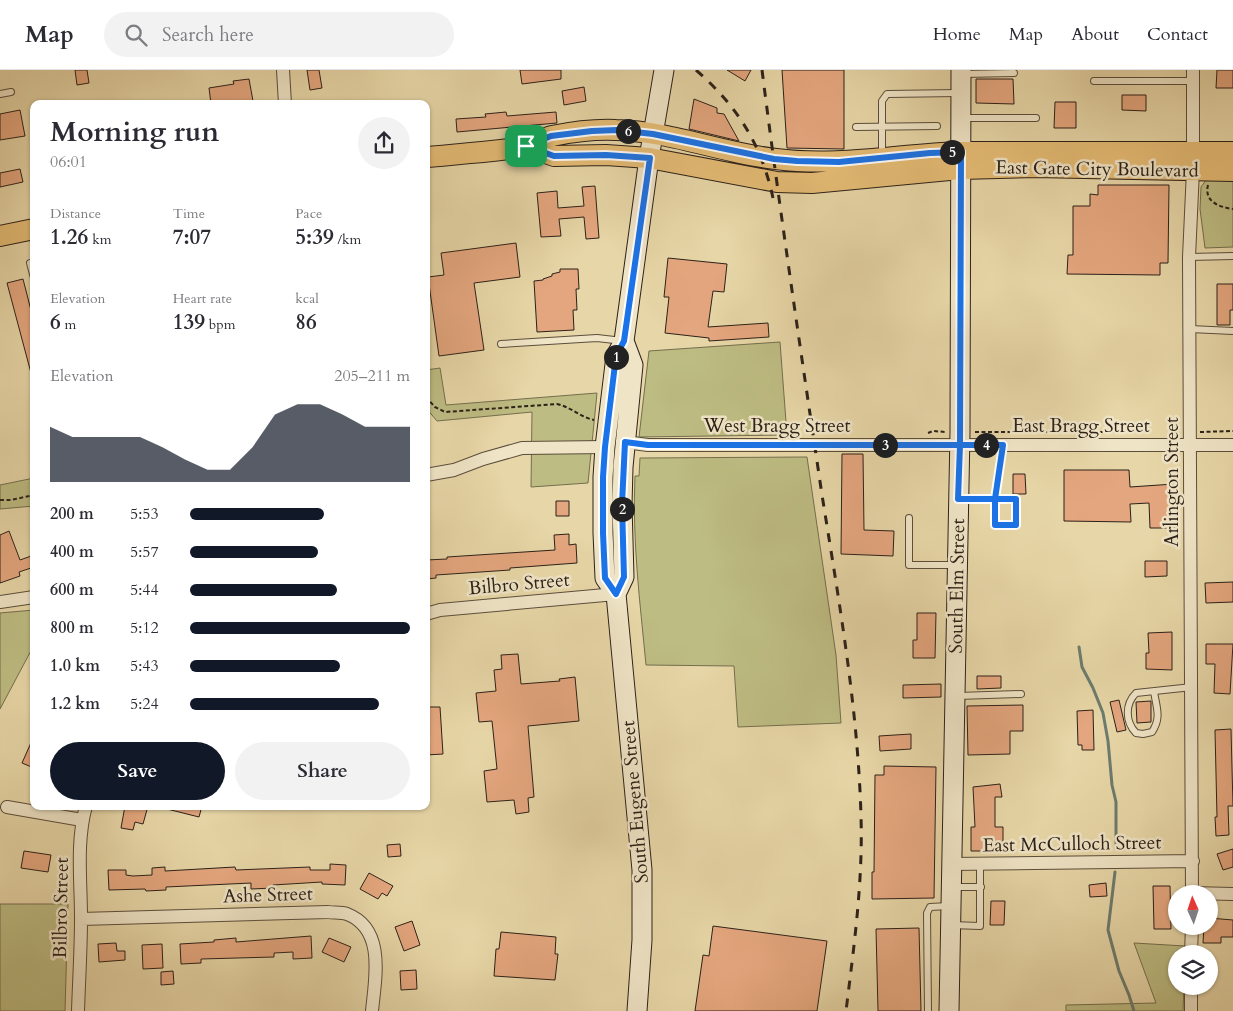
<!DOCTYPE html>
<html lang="en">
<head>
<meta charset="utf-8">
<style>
	:root { --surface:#fff; --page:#f2f2f3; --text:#2b2b33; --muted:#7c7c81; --line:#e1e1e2; --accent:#111827 }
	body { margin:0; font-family:Cardo,serif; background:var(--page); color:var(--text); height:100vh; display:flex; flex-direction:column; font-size:19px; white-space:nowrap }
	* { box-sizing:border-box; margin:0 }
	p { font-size:16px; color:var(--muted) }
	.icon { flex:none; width:28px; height:28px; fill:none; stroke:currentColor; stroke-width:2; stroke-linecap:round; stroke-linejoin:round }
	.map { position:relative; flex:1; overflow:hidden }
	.side { position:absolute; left:30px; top:30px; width:400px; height:710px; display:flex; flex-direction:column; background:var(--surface); border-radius:10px; box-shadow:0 1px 4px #0004 }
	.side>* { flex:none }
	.needle { width:32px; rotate:357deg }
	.fabs { position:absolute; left:1168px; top:815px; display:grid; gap:10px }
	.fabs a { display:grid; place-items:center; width:50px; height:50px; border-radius:50%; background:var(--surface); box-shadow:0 1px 4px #0004; font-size:25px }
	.pin { position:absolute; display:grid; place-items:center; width:42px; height:42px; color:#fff; margin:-21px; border-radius:10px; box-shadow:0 2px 8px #0006 }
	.km { position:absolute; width:25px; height:25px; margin:-12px; border-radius:50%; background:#222; color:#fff; font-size:14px; line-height:25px; text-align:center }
	.round { display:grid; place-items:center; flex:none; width:52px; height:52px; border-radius:26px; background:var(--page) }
	.head { display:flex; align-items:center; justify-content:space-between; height:85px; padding:0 20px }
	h1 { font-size:28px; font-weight:700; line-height:38px }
	.figures { display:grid; grid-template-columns:repeat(3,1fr); gap:8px; height:85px; padding:5px 20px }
	.figures div { display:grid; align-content:center }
	.figures b { font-size:21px; font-weight:700 }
	.figures small { font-size:14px; font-weight:400 }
	.figures p { font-size:14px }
	.chart { height:140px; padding:10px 20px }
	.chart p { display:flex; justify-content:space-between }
	.chart svg { width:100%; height:90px; margin-top:5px; fill:var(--accent); opacity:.7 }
	.button { display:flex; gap:10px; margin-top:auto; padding:10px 20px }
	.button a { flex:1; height:58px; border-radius:30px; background:var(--accent); color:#fff; font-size:20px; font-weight:700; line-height:58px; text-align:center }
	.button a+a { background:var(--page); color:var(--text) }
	ul { padding:0 20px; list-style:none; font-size:16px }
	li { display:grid; grid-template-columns:80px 60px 1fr; align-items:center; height:38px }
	li i { height:12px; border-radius:6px; background:var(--accent) }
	header { display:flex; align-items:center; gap:30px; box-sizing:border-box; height:70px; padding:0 25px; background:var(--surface); border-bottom:1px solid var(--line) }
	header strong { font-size:24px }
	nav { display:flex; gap:28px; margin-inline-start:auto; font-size:18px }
	.search { width:350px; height:45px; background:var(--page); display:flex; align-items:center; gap:12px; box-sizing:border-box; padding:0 18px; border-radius:28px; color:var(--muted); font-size:19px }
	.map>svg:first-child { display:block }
	.green { fill:#bdbc82; stroke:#746e4e }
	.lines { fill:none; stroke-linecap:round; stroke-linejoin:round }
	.stream { stroke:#6c7c6e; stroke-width:3 }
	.building { fill:#e4a67e; stroke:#2c2119 }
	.lane-casing { stroke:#5b4e3c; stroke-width:8 }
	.street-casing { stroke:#5b4e3c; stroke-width:14 }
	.secondary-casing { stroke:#2c2119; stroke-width:21 }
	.primary-casing { stroke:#2c2119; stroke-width:22 }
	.path { stroke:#2c2119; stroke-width:2; stroke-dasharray:4 2.5; stroke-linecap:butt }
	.lane { stroke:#efe4c6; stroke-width:6 }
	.street { stroke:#efe4c6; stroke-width:12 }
	.secondary { stroke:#efe4c6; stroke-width:19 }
	.primary { stroke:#e4bb74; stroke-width:20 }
	.rail { stroke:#2c2119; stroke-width:3; stroke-dasharray:9 9; stroke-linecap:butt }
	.route-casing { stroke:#fff; stroke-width:10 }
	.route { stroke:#1a73e8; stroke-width:6 }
	.labels { text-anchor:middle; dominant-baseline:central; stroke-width:5; stroke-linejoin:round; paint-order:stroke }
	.street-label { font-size:19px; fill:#2c2119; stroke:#efe4c6 }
</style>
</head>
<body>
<header>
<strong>Map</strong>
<div class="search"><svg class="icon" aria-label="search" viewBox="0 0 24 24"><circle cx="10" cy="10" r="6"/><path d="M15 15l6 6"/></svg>Search here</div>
<nav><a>Home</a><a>Map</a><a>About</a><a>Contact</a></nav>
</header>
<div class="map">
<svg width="1233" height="941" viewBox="0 0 1233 941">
	<rect width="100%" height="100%" fill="#e7d6a7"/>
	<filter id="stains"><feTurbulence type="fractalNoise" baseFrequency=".004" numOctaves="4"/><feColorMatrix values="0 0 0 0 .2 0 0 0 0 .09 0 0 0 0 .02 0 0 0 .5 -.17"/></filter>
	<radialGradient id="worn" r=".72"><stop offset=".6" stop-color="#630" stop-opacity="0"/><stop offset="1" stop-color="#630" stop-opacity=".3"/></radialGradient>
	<path class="green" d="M1233,109v68l-28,1 -5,-39 1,-22 5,-7z
		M780,272l7,93 -148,2 10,-86z
		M440,298l6,37 151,-12 -9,90 -57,4 1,-75 -95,9 -11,-13v-38z
		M807,387l29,198 5,68 -103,4 -4,-61 -88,-1c-6,-63 -14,-125 -11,-189h4l1,-18z
		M34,408v28l-34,3v-24z
		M34,540v35l-34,64v-96z
		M0,834h68l-3,107h-65z
		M1134,873l51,3 -1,8h-8v32h8l-1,25h-117v-6l90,-2z"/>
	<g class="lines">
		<path class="stream" d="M1079,577l3,20 11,21 10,25 5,28 4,44 4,17v46
			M1115,802l-7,58 11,41 10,24 5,16"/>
	</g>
	<path class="building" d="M75,0h12l2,13 -12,2z
		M307,0h12l3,18 -12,2z
		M520,0h41v9l-39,5z
		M727,0h24l-6,11z
		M782,0h62v79l-57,-1z
		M1217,0h16v18h-17z
		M249,9l4,22 -15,3h-27l-2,-16 25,-4 -1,-3z
		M976,9h37l1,25 -38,-1z
		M584,17l2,14 -22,4 -2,-14z
		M1122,25h24v16l-24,-1z
		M694,29l23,9v5l7,1 15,27 -50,-12z
		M1055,32h21v26h-22z
		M20,40l5,26 -25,4v-26z
		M506,42l1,4 49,-4 1,11 -100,9 -1,-13 30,-2 -1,-3z
		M20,99l3,13 -23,5v-14z
		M1098,115h71l-1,78h-8v12l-93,-1 1,-19h5v-49h17v-12l8,1z
		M595,116l4,52 -13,1 -2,-22 -25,2 2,17 -20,1 -4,-44 20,-2 1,17 26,-2 -2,-19z
		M516,173l4,34 -46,6 10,67 -45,6 -11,-79 16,-2 -3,-22z
		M668,188l59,6 -3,28 -11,-1 -5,36 60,-4 1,14 -60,4v-3l-44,-5 4,-36h-5z
		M560,199h18l1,20h-3l1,21h-4l1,20 -37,2 -3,-51 9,-1v-1l9,-3v-2l8,-2z
		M23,209l11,43v50l-3,1 -24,-90z
		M1217,214h16v26h-3v15h-13z
		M842,384h21l1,76 30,1 -1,25 -52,-2z
		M1064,400h65l1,17 44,-3 1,44h-25l-1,-25 -19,1 1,18 -67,-1z
		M1013,404h12l1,20h-13z
		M556,431h13v15h-13z
		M9,461l11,29 14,-5v12l-15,5 1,4 -20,7v-48z
		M569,464v11l7,-1 1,19 -67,5v2l-74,5v3l-10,1v-19l21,-1v-2l108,-7 -1,-15z
		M1145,491h22v15l-22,1z
		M1233,512v20l-27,1 -1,-20z
		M917,543h19l-1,45h-22v-18h4z
		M1172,562v38l-26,-1v-16h3l-1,-20z
		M1206,574h27l-3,50 -16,-1 1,-29h-9z
		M518,584l3,30 39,-3 -1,-2 16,-2 4,44 -51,5 6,71 -6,1 1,14 -13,2 -2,-14 -27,2 -3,-31 13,-2 -5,-48 -13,1 -3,-29 20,-2 -2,-21 8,-1 -1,-14z
		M977,606h24v12l-24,1z
		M941,614v13l-38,1v-13z
		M1119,630l7,30 -9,2 -7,-30z
		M1151,631v21l-14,1 -1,-21z
		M1023,635v26h-13v23l-42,1 -1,-49z
		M426,637h14l3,47 -17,1z
		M1093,640l1,40h-12v-5h-4l-1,-34z
		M1231,659l2,77h-5l1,29 -13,1 -1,-19h2l-2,-87z
		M911,664v15l-31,2 -1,-15z
		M34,666v32l-12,-5z
		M884,696l52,1 -2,131 -62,1v-27h2l1,-97h9z
		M1000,714l2,13h-7v30h8v24h-32v-24h4l-2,-40z
		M125,736h23l-5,18 -8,-2 -2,8 -12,-2z
		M168,736h34l-3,11 -32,-8z
		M400,774l1,12 -13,1 -1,-12z
		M1233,779v18l-10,3 -6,-16z
		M24,781l27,4 -3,17 -27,-4z
		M330,794l16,1 -1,20 -23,-1v-2l-49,3v3l-22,1v-6l-85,4v3l-20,1 -1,-2 -36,1 -1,-20h18v5l7,1 19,-1v-7l13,-1v4l70,-4 1,3 74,-3v3h20z
		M369,803l24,13 -6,10 -5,-3 -4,6 -18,-10z
		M1106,813l1,13 -17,1 -1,-12z
		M1153,816h17l1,43h-17z
		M991,831h14l-1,24h-14z
		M1209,848l24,2v17h-12v6h-18l1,-17h5z
		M412,851l8,24 -16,6 -9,-24z
		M713,856l114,15 -10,70h-122l8,-56 6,1z
		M919,858l2,83h-43l-2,-82z
		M501,862l55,5 -1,17h3l-3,26 -61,-4 2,-27h3z
		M311,866l1,22 -19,1v-7l-19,1v4l-73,2v4l-20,1 -1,-20 34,-2v-2l22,-2v4z
		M329,868l22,9 -7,15 -22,-10z
		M116,873l1,8h8v9l-26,2 -1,-18z
		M162,874l1,24 -20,1 -1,-24z
		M416,900l1,19 -16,1 -1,-19z
		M173,901l1,13 -13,1v-13z"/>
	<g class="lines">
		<g class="lane-casing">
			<path id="lane" d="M962,4l52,-1
				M1094,11h99
				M0,24l11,-2
				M962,48h74
				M856,57l81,-1
				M882,87v-56l5,-7 71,-1
				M1189,187l44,-1
				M30,193l4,15
				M1190,259l43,2
				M501,274l96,-6 26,3
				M961,429h34v26h21v-26h-21l8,-54
				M909,448v47h47
				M1154,621c2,16 8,26 -2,41l-9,2 -7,-1c-11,-12 -11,-29 0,-40l56,-6
				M958,626l63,-2
				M952,817h29
				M951,855l29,1v-62
				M928,941l-1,-98 3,-6 19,-1"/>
		</g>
		<g class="street-casing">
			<path id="street" d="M283,0l2,34
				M625,372l23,3h585
				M426,405l28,-5 29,-11 39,-11 83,-1
				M0,532l34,-5
				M426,544l14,-4 176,-16
				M7,737l75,13
				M951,794l242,-3
				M1192,823l41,1
				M1192,824l-3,-637 4,-87v-100
				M81,849l247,-7c5,1 13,0 19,2 39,15 28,65 25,97
				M1191,884l1,-28
				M78,941c1,-31 3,-62 3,-93 0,-37 -5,-76 5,-112
				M1191,941v-25"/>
		</g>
		<g class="secondary-casing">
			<path id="secondary" d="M616,524l8,-17 -2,-72 1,-38 10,-102 -9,-24
				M637,941l5,-71v-70l-26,-276 -11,-16 -2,-45v-56l2,-30 11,-91 8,-15 25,-183 15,-88
				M949,941l11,-579 1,-362"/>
		</g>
		<g class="primary-casing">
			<path id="primary" d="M526,76l28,10 52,-1 43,3 128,24 35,1 148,-14 75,-2 198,4
				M426,87c33,-3 66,-5 98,-10 10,-2 19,-9 28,-11 20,-4 44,-7 64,-6 54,1 106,23 160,29 62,8 123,-5 185,-7h272
				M0,166l34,-7"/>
		</g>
		<path class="path" d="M1208,115c-4,16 10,22 25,24
			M426,327l9,10 10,5 112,-8c14,3 23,13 37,16
			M975,362h168
			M1200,362l33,-1
			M928,363l5,-2 13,1
			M0,430h11l23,-5"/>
		<use href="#lane" class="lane"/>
		<use href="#street" class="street"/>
		<use href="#secondary" class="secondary"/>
		<use href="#primary" class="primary"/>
		<path class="rail" d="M696,0c41,36 65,73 77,128
			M762,0c18,142 39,283 60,425 17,106 36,214 39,321 2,66 -7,130 -15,195"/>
	</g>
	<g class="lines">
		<g class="route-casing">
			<path id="route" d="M526,76l28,10 52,-1 44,3 -26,183 -8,15 -11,91 -2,30v56l2,45 11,16 8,-17 -2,-73 3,-62 23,3h312l-2,54h58v26h-21v-26l8,-54h-43l1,-293 -31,1 -91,9 -42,-1 -23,-2 -121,-25 -36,-4 -25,1 -41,5 -25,10"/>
		</g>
		<use href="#route" class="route"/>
	</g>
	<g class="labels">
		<g class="street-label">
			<text transform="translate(1097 99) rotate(1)">East Gate City Boulevard</text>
			<text x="777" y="356">West Bragg Street</text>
			<text x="1081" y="356">East Bragg Street</text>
			<text transform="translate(1172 412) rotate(-90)">Arlington Street</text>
			<text transform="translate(519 514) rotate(-5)">Bilbro Street</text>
			<text transform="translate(957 516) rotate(-89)">South Elm Street</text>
			<text transform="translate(635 732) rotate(-95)">South Eugene Street</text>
			<text transform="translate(1072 774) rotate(-1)">East McCulloch Street</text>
			<text transform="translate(268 825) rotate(-2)">Ashe Street</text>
			<text transform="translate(61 838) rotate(-89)">Bilbro Street</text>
		</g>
	</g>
	<rect width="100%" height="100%" filter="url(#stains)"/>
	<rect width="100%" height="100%" fill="url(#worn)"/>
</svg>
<div class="fabs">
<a><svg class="needle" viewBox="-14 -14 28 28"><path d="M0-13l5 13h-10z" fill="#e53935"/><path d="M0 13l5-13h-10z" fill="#7c7c81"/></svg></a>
<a><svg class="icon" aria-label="layers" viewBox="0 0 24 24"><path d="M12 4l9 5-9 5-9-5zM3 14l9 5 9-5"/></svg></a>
</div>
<div class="pin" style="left:526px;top:76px;background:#1e9e55"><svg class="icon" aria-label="arrive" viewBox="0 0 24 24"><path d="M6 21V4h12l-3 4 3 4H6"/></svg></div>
<b class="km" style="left:616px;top:287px">1</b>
<b class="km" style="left:622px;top:439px">2</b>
<b class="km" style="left:885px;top:375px">3</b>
<b class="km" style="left:986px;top:375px">4</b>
<b class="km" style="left:952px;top:82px">5</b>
<b class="km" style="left:628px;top:61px">6</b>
<section class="side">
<div class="head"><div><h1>Morning run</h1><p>06:01</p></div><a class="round"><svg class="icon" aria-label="share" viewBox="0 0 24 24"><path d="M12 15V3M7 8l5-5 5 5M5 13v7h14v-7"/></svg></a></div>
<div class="figures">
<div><p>Distance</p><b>1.26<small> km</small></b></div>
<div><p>Time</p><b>7:07</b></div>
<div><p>Pace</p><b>5:39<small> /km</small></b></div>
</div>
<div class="figures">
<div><p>Elevation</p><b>6<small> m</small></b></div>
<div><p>Heart rate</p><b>139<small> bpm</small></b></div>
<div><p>kcal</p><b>86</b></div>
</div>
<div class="chart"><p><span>Elevation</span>205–211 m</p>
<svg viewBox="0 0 160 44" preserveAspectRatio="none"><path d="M0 44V17L10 22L20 22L30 22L40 22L50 27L60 33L70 38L80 38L90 27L100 11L110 6L120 6L130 11L140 17L150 17L160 17V44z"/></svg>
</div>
<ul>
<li><b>200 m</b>5:53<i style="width:61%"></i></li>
<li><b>400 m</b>5:57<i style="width:58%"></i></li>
<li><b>600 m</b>5:44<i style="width:67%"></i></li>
<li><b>800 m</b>5:12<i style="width:100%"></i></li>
<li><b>1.0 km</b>5:43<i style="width:68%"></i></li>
<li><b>1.2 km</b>5:24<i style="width:86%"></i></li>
</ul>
<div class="button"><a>Save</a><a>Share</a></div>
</section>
</div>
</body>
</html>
